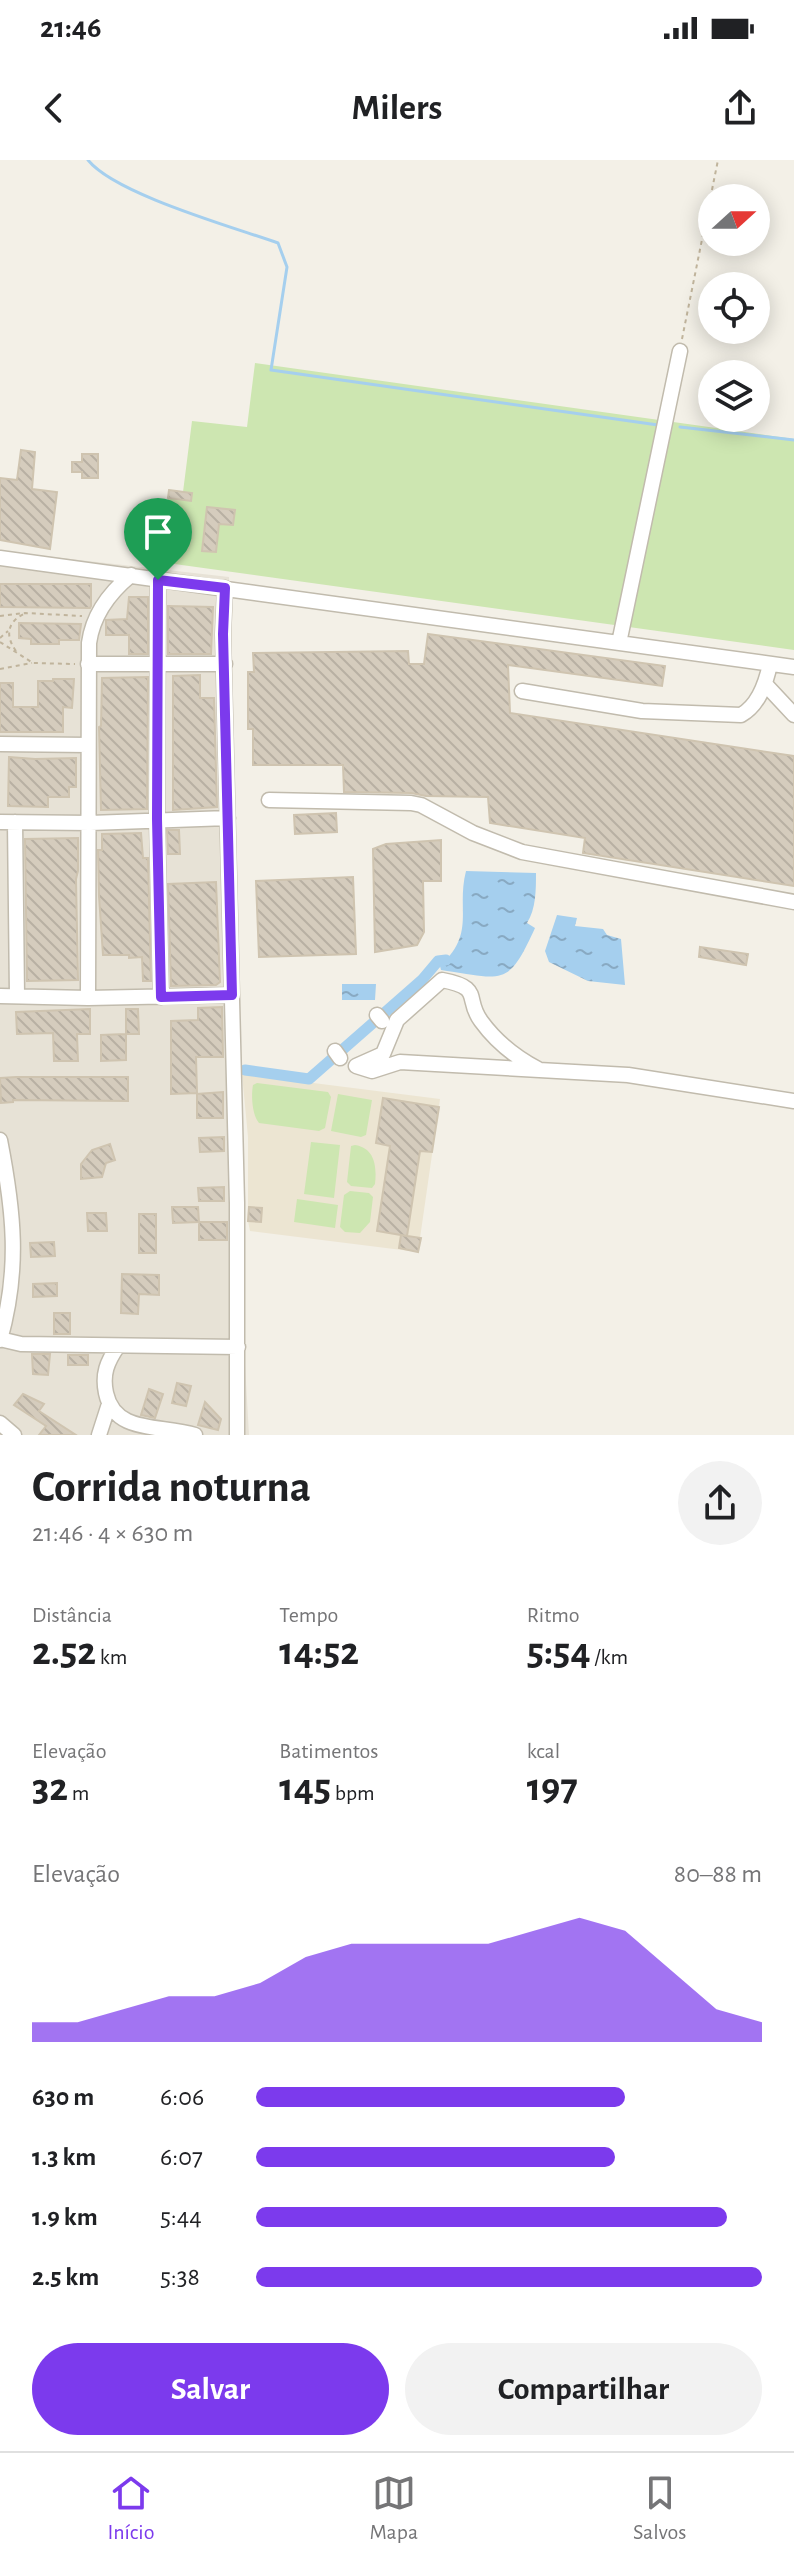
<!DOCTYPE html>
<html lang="pt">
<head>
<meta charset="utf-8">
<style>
	:root { --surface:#fff; --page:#f2f2f2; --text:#202124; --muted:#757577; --line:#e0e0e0; --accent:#7c3aed }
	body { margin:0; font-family:"Alegreya Sans",sans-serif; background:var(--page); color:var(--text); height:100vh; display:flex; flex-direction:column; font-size:30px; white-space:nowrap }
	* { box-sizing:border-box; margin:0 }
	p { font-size:26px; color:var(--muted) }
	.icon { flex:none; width:44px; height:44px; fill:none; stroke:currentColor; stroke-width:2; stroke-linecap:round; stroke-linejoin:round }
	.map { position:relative; height:1275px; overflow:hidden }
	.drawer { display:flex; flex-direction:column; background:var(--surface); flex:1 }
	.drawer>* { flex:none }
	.needle { width:52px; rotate:69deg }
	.controls { position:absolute; left:698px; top:24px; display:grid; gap:16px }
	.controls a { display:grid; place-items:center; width:72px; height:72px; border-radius:50%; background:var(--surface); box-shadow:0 4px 20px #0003; font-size:40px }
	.pin { position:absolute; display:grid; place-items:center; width:68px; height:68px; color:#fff; margin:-82px -34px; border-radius:50% 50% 50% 0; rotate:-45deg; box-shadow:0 0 8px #0007 }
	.pin .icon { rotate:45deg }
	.round { display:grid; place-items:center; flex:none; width:84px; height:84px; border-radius:42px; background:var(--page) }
	.headline { display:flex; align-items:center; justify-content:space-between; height:136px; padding:0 32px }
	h1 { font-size:44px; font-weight:600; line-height:60px }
	.metrics { display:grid; grid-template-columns:repeat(3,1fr); gap:12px; height:136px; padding:8px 32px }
	.metrics div { display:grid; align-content:center }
	.metrics b { font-size:40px; font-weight:600 }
	.metrics small { font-size:22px; font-weight:400 }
	.metrics p { font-size:22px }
	.chart { height:224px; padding:16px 32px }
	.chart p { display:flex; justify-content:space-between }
	.chart svg { width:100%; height:144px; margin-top:8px; fill:var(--accent); opacity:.7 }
	.primary-button { display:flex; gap:16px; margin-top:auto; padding:16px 32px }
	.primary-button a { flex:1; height:92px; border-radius:48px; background:var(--accent); color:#fff; font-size:32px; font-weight:600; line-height:92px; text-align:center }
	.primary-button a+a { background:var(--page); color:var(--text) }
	ul { padding:0 32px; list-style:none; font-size:26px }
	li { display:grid; grid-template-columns:128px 96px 1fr; align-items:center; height:60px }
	li i { height:20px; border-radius:10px; background:var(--accent) }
	.status { display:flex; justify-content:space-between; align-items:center; height:56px; padding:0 40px; background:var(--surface); direction:ltr }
	.status svg { height:22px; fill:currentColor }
	header { display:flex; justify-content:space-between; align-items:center; height:104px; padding:0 32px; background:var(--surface); font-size:36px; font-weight:600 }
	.menu { display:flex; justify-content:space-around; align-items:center; height:112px; border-top:2px solid var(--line); background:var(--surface); font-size:22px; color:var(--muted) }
	.menu a { display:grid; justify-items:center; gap:4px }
	.menu .active { color:var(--accent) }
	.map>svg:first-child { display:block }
	.residential { fill:#e7e2d6 }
	.education { fill:#ece5d2 }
	.grass { fill:#cde6b1 }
	.water { fill:url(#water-ripples) }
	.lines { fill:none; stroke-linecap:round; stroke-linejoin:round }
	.stream { stroke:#a5cfee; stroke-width:3 }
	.canal { stroke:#a5cfee; stroke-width:11 }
	.building { fill:url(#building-back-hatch); stroke:#cfc4b0; stroke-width:2 }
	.minor-casing { stroke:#c1bbad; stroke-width:17 }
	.path { stroke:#c0b49c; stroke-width:2; stroke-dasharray:4 4; stroke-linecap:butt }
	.minor { stroke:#fff; stroke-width:14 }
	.route-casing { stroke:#fff; stroke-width:16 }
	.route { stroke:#7c3aed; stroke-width:10 }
</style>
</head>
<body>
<div class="status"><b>21:46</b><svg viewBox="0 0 49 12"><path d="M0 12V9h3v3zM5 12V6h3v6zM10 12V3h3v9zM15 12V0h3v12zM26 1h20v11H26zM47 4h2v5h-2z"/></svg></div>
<header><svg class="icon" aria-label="back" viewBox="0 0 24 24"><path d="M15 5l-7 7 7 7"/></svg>Milers<svg class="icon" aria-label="share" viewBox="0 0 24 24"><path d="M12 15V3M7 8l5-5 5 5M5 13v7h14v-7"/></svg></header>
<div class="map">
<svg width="794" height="1275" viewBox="0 0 794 1275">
	<defs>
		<pattern id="water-ripples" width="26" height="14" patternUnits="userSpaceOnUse" patternTransform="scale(2)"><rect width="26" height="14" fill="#a5cfee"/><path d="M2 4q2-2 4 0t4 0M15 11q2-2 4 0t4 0" fill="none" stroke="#88a9c2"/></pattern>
		<pattern id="building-back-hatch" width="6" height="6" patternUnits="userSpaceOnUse" patternTransform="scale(2)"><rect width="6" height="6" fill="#d5ccbd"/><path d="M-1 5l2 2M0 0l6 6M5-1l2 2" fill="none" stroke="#b8b0a3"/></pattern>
	</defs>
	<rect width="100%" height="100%" fill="#f3f0e7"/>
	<path class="residential" d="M0,391l229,26 10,493 4,68 1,209 5,88h-249z"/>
	<path class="education" d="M242,914l198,25 -22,153 -168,-21 -2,-10v-84z"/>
	<path class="grass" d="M255,203l539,76v211l-634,-88 9,-72 14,2 9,-71 55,6z
		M257,923l71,9 3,5 -6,31 -6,3 -60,-8c-7,-8 -8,-28 -6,-38z
		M338,934l34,6 -6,35 -5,2 -30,-6z
		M311,982l29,3 -6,53 -30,-4z
		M355,985c20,3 22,22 20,39l-3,4 -21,-2 -4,-4 4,-36z
		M350,1031l19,2 4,4 -3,25 -10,11 -15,-1 -5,-5 4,-32z
		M297,1039l41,6 -3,23 -41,-6z"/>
	<path class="water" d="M466,711l70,2c0,17 0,36 -9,50l8,5c-26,57 -30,52 -88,43l-6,-1 -1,-4c36,-33 16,-56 26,-95z
		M557,755l20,3 -2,8 28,3 4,6 14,4 4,46 -37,-4 -39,-19 -4,-11z
		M342,824h34l-1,16h-33z"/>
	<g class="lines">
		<path class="stream" d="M88,0c27,34 145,67 190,83l9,24 -16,103 387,55
			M680,267l114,13"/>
		<path class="canal" d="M245,910l64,9 113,-99 16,-19 8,-1"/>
	</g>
	<path class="building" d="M21,290l14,2 -3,37 25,3 -7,57 -50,-9v-62l17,2z
		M82,294h16v24h-16v-6h-10v-10h10z
		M169,330l23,3 -1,8 -23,-3z
		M207,347l28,3 -2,15 -14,-1 -3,28 -14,-1z
		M165,359l15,2 -4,28 -14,-2z
		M0,424h91v22l-1,2 -90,-1z
		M129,437h19v57h-19v-19h-23v-15l21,-1z
		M168,446l45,1 -2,47h-43z
		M19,463l62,1 -2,16h-20v4h-28v-5l-12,-1z
		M428,474l237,32 -3,20 -154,-21 2,48 284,43v130l-211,-33 2,-15 -95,-15 -2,-26 -62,-1 -15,-3 -67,-1 -1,-27h-90v-36h-5v-57h6l-1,-19 155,-2 1,13h15z
		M200,515v23h14l3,109 -44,3v-134z
		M148,517l-1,132 -46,1 -2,-83 2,-1 1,-48z
		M53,519h21l-2,29 -9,-1v25h-63v-49h13v24h25v-26h15z
		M9,597l26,2 41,-1v29h-7v10h-21v10l-40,-1z
		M336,653l1,19 -42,2 -1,-19z
		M167,670h12l1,24h-12z
		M141,673l2,25h5l3,123h-8l-1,-24 -13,1v-3h-26l-4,-59 -1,-46h4v-16z
		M78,678v33l-2,8 2,101 -51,1 -2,-142z
		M441,680v41h-18l1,51 -7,13 -42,7 -2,-103 13,-5z
		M353,717l3,77 -97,3 -3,-76z
		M216,722l4,100 -4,3 -45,1 -3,-102z
		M700,787l48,7 -2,11 -47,-8z
		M222,847l1,50h-27l1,36 -26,1v-73l27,-1v-12z
		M90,849v25h-13l1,27h-24l-1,-28 -36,1 -1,-22z
		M126,849h12l1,25h-13v26l-25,1v-26l25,-1z
		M16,917h112v24l-115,-1v2l-12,1 -1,-25z
		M223,932v26h-26v-24z
		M383,938l56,9 -7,45 -12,-1 -13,85 -30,-5 13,-85 -14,-3z
		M224,977v14l-24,1 -1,-14z
		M110,984l5,16 -9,3 -4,14 -21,2v-15l11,-14z
		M224,1027v14h-25l-1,-13z
		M172,1047h26l1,15 -26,1z
		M249,1047l13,1 -1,14 -13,-1z
		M87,1053h19l1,18h-19z
		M139,1054h17v39h-17z
		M199,1062h28v18h-28z
		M401,1075l20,3 -3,14 -19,-4z
		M54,1082l1,14 -24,1 -1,-14z
		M122,1114l37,1v20l-20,-1 -1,20 -17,-1z
		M57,1123v13l-24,1v-13z
		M54,1153h16v21h-16z
		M32,1194h18l-2,21 -15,-1z
		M68,1195h20v10h-20z
		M177,1223l14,3 -5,20 -14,-3z
		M149,1229l14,5 -8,24 -14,-3z
		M23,1234l21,10 -5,7 37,24h-37l7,-9 -32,-21z
		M205,1242l16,17 -3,11 -20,-5z"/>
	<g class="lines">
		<g class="minor-casing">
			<path id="minor" d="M0,398l794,109
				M158,420l-1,239 4,178
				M225,428l-2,46 14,569v232
				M619,483l61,-292
				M88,504h137
				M766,525l28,30
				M522,531l120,20 99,4c18,-10 25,-32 29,-51
				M0,584l88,1
				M269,640l142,3 10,2 52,28 49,19 272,50
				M0,662l90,1 138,-5
				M15,662l2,174
				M0,836l88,2 144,-3
				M88,838l1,-355c4,-29 20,-50 42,-68
				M377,855l5,6
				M335,891l5,7
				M538,909c-23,-12 -41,-26 -57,-48 -17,-23 3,-33 -39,-41l-45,40 -14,34 -27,12 16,5 28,-9 228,13 166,26
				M0,980c14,72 20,129 0,200
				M0,1179l21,5 217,3
				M118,1186c-11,16 -16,28 -12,47 9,42 56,31 89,42
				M0,1263l14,12
				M99,1275l10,-31"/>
		</g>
		<path class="path" d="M682,179l36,-179
			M0,456l25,-3 57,3
			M0,478l8,-7
			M0,482l33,21 42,1
			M16,491c-11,-15 -9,-29 8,-37
			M0,509l32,-6"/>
		<use href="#minor" class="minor"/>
	</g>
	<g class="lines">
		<g class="route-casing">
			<path id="route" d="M158,420l67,8 -2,46 9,361 -71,2 -4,-178z"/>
		</g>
		<use href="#route" class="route"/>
	</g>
</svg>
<div class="controls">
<a><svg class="needle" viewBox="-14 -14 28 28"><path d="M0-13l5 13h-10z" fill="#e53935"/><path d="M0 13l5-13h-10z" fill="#757577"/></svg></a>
<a><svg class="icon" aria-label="locate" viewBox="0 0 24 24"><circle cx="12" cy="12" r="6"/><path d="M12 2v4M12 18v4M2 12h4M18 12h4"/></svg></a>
<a><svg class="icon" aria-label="layers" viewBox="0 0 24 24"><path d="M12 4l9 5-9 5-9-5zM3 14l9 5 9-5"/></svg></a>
</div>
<div class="pin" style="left:158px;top:420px;background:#1e9e55"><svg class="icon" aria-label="arrive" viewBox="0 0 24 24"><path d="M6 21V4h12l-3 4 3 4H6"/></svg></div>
</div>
<section class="drawer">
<div class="headline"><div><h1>Corrida noturna</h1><p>21:46 · 4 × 630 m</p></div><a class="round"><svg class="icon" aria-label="share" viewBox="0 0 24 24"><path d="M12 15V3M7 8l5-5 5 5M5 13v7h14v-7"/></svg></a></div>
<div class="metrics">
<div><p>Distância</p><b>2.52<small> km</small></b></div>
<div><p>Tempo</p><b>14:52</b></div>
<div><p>Ritmo</p><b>5:54<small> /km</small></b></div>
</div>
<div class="metrics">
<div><p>Elevação</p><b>32<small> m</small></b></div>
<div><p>Batimentos</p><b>145<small> bpm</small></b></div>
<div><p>kcal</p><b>197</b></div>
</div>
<div class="chart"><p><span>Elevação</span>80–88 m</p>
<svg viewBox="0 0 160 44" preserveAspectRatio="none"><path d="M0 44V38L10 38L20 34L30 30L40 30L50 26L60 18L70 14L80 14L90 14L100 14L110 10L120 6L130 10L140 22L150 34L160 38V44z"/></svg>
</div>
<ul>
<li><b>630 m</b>6:06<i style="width:73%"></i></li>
<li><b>1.3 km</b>6:07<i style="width:71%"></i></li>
<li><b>1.9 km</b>5:44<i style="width:93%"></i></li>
<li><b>2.5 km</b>5:38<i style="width:100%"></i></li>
</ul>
<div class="primary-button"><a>Salvar</a><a>Compartilhar</a></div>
</section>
<nav class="menu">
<a class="active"><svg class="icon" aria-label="home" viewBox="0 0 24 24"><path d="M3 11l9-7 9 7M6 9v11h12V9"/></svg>Início</a>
<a><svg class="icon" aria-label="map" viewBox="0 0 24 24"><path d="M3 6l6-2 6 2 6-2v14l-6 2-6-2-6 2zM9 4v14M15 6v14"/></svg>Mapa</a>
<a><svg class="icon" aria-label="saved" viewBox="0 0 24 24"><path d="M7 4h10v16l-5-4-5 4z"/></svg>Salvos</a>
</nav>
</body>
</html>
